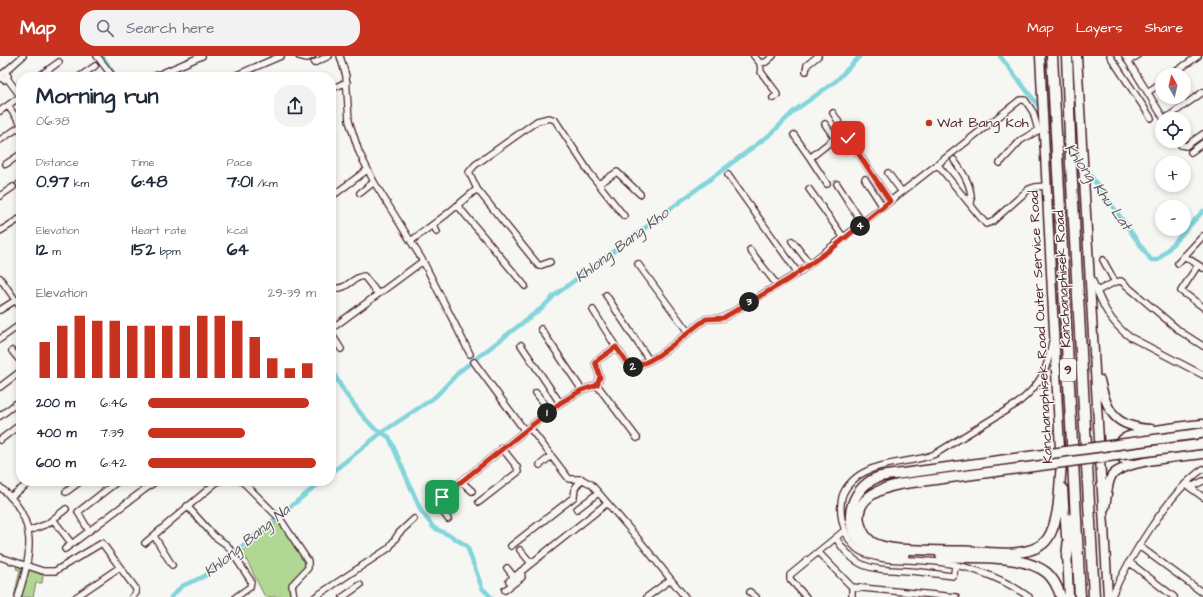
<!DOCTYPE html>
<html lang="en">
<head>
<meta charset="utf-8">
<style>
	:root { --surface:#fff; --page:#f2f2f3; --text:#1f2937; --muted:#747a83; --accent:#c8321e }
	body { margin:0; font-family:"Architects Daughter",sans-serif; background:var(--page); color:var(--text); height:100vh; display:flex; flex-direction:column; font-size:15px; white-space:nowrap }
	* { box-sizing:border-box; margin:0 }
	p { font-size:13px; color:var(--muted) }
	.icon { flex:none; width:22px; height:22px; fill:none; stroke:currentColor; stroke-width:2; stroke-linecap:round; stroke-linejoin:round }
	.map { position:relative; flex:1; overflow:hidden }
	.sheet { position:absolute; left:16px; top:16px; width:320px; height:414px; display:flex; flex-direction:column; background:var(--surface); border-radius:16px; box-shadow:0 2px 6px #0003 }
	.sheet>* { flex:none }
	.needle { width:26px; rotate:352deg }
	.tools { position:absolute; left:1155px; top:12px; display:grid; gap:8px }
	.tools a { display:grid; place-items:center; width:36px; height:36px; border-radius:50%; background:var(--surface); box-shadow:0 2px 6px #0003; font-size:20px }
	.pin { position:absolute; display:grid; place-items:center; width:34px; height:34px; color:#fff; margin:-17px; border-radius:8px; box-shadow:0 2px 6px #0006 }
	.km { position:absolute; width:20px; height:20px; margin:-10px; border-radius:50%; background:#222; color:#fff; font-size:11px; line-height:20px; text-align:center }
	.round { display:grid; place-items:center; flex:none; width:42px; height:42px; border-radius:16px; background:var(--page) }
	.overview { display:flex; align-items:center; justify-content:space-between; height:68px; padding:0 20px }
	h1 { font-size:22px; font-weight:800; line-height:30px }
	.metrics { display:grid; grid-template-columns:repeat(3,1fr); gap:6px; height:68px; padding:4px 20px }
	.metrics div { display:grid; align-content:center }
	.metrics b { font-size:17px; font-weight:800 }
	.metrics small { font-size:11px; font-weight:400 }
	.metrics p { font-size:11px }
	.chart { height:112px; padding:8px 20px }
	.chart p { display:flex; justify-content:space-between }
	.chart svg { width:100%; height:72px; margin-top:4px; stroke:var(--accent); stroke-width:6 }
	ul { padding:0 20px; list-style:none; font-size:13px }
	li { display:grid; grid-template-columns:64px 48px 1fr; align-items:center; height:30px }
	li i { height:10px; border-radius:5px; background:var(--accent) }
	header { display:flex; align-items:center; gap:24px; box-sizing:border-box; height:56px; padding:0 20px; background:var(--accent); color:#fff }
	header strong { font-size:19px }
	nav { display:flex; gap:22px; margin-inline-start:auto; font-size:14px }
	.search { width:280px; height:36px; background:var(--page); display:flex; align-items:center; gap:10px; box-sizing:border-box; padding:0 14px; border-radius:16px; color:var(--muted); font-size:15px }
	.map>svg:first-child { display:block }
	.green { fill:#b0d793; stroke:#7d7b5f }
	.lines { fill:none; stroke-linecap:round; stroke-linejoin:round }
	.canal { stroke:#83d4db; stroke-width:4.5 }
	.street-casing { stroke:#4a1f2b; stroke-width:8 }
	.secondary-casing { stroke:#4a1f2b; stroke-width:11 }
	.primary-casing { stroke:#4a1f2b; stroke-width:12 }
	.highway-casing { stroke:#4a1f2b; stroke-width:13 }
	.street { stroke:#f6f6f2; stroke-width:5.5 }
	.secondary { stroke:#f6f6f2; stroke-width:8 }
	.primary { stroke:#f6f6f2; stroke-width:9 }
	.highway { stroke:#f6f6f2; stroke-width:10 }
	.primary-bridge-casing { stroke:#4a1f2b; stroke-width:12; stroke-linecap:butt }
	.primary-bridge { stroke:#f6f6f2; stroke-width:9 }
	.route-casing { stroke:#fff; stroke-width:8 }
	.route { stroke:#c8321e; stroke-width:5 }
	.poi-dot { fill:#c8321e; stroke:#f6f6f2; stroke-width:1.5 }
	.labels { text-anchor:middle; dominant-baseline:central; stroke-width:3; stroke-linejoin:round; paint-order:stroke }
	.shield { fill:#f6f6f2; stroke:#7e6067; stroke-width:1 }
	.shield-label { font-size:13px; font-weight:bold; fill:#4a1f2b }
	.poi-label { font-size:14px; fill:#4a1f2b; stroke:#f6f6f2; text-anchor:start }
	.street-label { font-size:14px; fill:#4a1f2b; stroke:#f6f6f2 }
	.water-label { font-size:15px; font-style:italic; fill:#5b5560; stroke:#f6f6f2 }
</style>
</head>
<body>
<header>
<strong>Map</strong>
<div class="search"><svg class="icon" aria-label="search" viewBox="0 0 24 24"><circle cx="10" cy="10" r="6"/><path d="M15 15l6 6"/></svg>Search here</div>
<nav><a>Map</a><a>Layers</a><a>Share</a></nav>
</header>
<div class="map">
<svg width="1203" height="541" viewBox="0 0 1203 541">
	<rect width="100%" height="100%" fill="#f6f6f2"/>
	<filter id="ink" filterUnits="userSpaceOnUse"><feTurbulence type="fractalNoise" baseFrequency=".025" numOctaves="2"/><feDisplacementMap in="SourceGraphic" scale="8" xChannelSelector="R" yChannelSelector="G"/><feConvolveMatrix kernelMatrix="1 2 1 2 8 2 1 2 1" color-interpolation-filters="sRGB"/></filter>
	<g filter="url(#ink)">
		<path class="green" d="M280,463l30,42c3,17 -18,13 -14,36h-31l-23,-46z
			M17,509l26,10 -1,8h-6l-3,14h-19l6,-27 -4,-1z"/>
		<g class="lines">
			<path class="canal" d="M102,0l14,21
				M1000,0l54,70
				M1058,76l10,13
				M1073,95l78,109h7l45,-49
				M331,313l14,24 17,22 12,13 15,9 32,74 13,17 17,8 16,10 15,42 9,9
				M331,417l50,-40 54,-36 25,-26 83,-64 12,-12 217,-162 22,-22 42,-30 24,-25
				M171,541l11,-11 23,-10 117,-95"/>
			<g class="street-casing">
				<path id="street" d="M97,0l16,21
					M299,0l8,2 5,-2
					M340,0l6,20 3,45 10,31 15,30 49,79 47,93
					M754,0l6,7 1,9 15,20 1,3 -4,3
					M1110,0l41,62
					M1125,0l39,63
					M1128,5l9,-5
					M314,7l15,-7
					M760,7l6,-1 7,-6
					M806,15l1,-6 11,-9
					M5,16l18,-16
					M0,19l5,-3 3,4 -4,4 -4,-3
					M1171,19l27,-19
					M38,21l21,-15
					M79,21l16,-11
					M153,21l49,-21
					M232,21l49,-21
					M7,22l14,19
					M331,33l16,-7
					M1148,36l14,-10
					M8,50l13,18
					M0,55l21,-15
					M833,57l20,32
					M1165,63l38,-27
					M825,68l17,25 4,1 7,-5 37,56
					M794,79l16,23
					M0,84l21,-14
					M1178,85l3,4 5,1 17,-12
					M1191,96l12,-9
					M954,104c10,14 19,27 17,45
					M1000,107l21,-23 20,-11
					M6,108l15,-10
					M937,108l49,60 6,-2 37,-33 6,-2 11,-1
					M888,117l14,19
					M728,119l70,98
					M865,123l18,28
					M19,128l2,-2
					M599,128l18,-12 23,22
					M827,128l-17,-26 24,-19
					M837,128l26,40
					M809,133l35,49
					M360,137l14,-11
					M0,140l13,-9
					M331,141l36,-27
					M458,150l67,80
					M433,169l4,7
					M0,175l21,-13
					M411,185l36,-27 30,-25
					M792,185l18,23
					M750,194l27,35
					M1184,200l19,12
					M1103,204l12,22
					M550,206l-11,4 -62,-77 -8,-17 6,-7 62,-44 12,-3 6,2 34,52 35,44
					M1178,207l25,-27
					M638,208l50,68
					M1198,209l-17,26 22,16
					M0,222l21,30
					M1092,223c9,23 17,43 38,58l73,38
					M334,232c14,2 18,-11 30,-12l14,18
					M1097,235l18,-9 6,-1 60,51 22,14
					M606,239l43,65
					M0,254l16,-10
					M593,254l23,37
					M331,273l92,-68
					M541,273l41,61
					M331,277l10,16
					M0,283l21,-15
					M521,289l39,58
					M12,295l9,11
					M474,306l51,69
					M597,329l40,53
					M0,331l21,-16
					M536,337l14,18
					M0,360l21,-16
					M530,372l39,51h12l10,5 49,57 45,56
					M0,384l21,-16
					M540,409l11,-9
					M242,425l39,39 27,41v7l-16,17 2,12
					M462,426l10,9
					M1185,428l18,13
					M1188,428l5,2 10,-5
					M0,431c40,33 31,68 18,110
					M66,436l15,-11
					M10,441l22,-16
					M479,446l39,-30 -1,-5 -15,-19
					M187,450l27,30 13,9 24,36 -1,6 -14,10
					M577,453l21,-16
					M448,463l-10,-14 4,-8 118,-94 22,-13 15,-5 3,-8 -5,-15 21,-15 13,19c20,3 57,-33 73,-44l4,-3 17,-1 75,-45 222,-173h5l8,12 5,18
					M55,466l17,22
					M28,475l19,-7 19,-15
					M89,475l-11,-19 40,-31
					M154,480l18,29
					M836,482c20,33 37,31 72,33 15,1 29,3 44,5l2,-2 1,-9
					M145,487l73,-62
					M511,490l63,-49 1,-9 7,-9
					M1139,490l64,47
					M65,493l91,-68
					M520,494l11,13
					M818,496l34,35 104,10
					M0,501l43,14h12l47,-28 34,46v4l-4,4
					M1129,506l45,35
					M507,512l7,9
					M509,525l97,-77
					M505,534l17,-13 -1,-6
					M750,536l6,5
					M76,541l44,-30
					M315,541l74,-49 10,-15 15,-14
					M343,541l17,-12
					M647,541l23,-17
					M806,541l-16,-18v-4l55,-45
					M852,541v-10
					M1029,541c-29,-21 -67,-34 -102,-36 -21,-2 -44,1 -63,-8 -19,-8 -26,-38 -22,-56 3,-11 15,-22 25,-26 20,-10 46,-8 68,-17l83,-51c23,-19 29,-32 34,-61
					M1111,541c18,-38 58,-105 92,-128"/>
			</g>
			<g class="secondary-casing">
				<path id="secondary" d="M1040,0l21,413
					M1077,0l31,541
					M1100,324c7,33 15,47 51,49
					M1133,408c-7,-3 -14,-5 -15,-14 0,-4 2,-8 5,-11 8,-7 66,-14 80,-15
					M1063,432l3,48
					M1105,451c2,-9 2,-22 6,-30 10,-17 73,-20 92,-23
					M1067,496l2,45"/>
			</g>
			<g class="primary-casing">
				<path id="primary" d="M899,418c-9,1 -19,1 -27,6 -26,15 -31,55 -1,70 10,5 23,5 33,5
					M901,428c-20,4 -48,14 -41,40 2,7 6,14 12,18 8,5 18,6 27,7 22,1 43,2 65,2 22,1 70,9 84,-13 12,-19 11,-48 13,-69
					M941,501c29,1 83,-3 106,16 7,6 11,15 14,24"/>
			</g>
			<g class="highway-casing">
				<path id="highway" d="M1052,0l28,541
					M1067,0l4,108 23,433
					M1067,501l4,-38"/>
			</g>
			<use href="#street" class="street"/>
			<use href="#secondary" class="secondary"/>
			<use href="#primary" class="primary"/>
			<use href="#highway" class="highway"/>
			<g class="primary-bridge-casing">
				<path id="primary-bridge" d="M899,418l304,-41
					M901,428l302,-40"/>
			</g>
			<use href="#primary-bridge" class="primary-bridge"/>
		</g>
	</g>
	<g class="lines" filter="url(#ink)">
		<g class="route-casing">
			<path id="route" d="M442,441l118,-94 22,-13 15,-5 3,-8 -5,-15 21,-15 13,19c20,3 57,-33 73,-44l4,-3 17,-1 66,-39 45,-32 56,-46 -42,-63"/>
		</g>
		<use href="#route" class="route"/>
	</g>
	<circle class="poi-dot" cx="929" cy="67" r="4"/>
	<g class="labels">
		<rect class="shield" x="1060" y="303" width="16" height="22" rx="3"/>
		<g class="shield-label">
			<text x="1068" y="314">9</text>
		</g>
		<g class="poi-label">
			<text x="937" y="67">Wat Bang Koh</text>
		</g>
		<g class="street-label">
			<text transform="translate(1063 223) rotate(-93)">Kanchanaphisek Road</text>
			<text transform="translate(1041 271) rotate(-93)">Kanchanaphisek Road Outer Service Road</text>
		</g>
		<g class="water-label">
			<text transform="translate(1098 131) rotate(54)">Khlong Khu Lat</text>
			<text transform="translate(622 189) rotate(-37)">Khlong Bang Kho</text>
			<text transform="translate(247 485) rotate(-39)">Khlong Bang Na</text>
		</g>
	</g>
</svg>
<div class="tools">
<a><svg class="needle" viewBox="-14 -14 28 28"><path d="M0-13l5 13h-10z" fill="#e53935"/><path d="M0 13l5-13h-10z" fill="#747a83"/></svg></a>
<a><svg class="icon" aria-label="locate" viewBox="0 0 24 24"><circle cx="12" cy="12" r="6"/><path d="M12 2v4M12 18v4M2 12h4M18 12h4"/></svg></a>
<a>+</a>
<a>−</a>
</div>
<div class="pin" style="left:442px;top:441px;background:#1e9e55"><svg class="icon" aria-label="arrive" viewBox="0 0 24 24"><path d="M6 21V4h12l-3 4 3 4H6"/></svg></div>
<div class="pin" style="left:848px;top:82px;background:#d93025"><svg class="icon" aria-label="check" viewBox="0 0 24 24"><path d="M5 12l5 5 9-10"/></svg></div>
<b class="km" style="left:547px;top:357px">1</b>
<b class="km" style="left:633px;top:311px">2</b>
<b class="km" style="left:749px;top:246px">3</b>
<b class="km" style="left:860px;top:170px">4</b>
<section class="sheet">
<div class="overview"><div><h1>Morning run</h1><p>06:38</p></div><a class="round"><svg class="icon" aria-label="share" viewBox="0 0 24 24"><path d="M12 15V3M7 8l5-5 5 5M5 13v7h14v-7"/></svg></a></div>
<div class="metrics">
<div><p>Distance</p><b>0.97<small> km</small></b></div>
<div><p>Time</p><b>6:48</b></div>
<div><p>Pace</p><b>7:01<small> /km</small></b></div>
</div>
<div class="metrics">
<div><p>Elevation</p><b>12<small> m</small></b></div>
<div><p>Heart rate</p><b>152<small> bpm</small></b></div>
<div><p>kcal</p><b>64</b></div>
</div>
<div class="chart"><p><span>Elevation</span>29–39 m</p>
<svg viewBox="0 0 160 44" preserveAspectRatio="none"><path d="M5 44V22M15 44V12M25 44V6M35 44V9M45 44V9M55 44V12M65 44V12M75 44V12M85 44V12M95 44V6M105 44V6M115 44V9M125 44V19M135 44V32M145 44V38M155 44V35"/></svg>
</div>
<ul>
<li><b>200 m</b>6:46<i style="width:96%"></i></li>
<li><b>400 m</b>7:39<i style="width:58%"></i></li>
<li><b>600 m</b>6:42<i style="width:100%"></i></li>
</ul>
</section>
</div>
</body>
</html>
